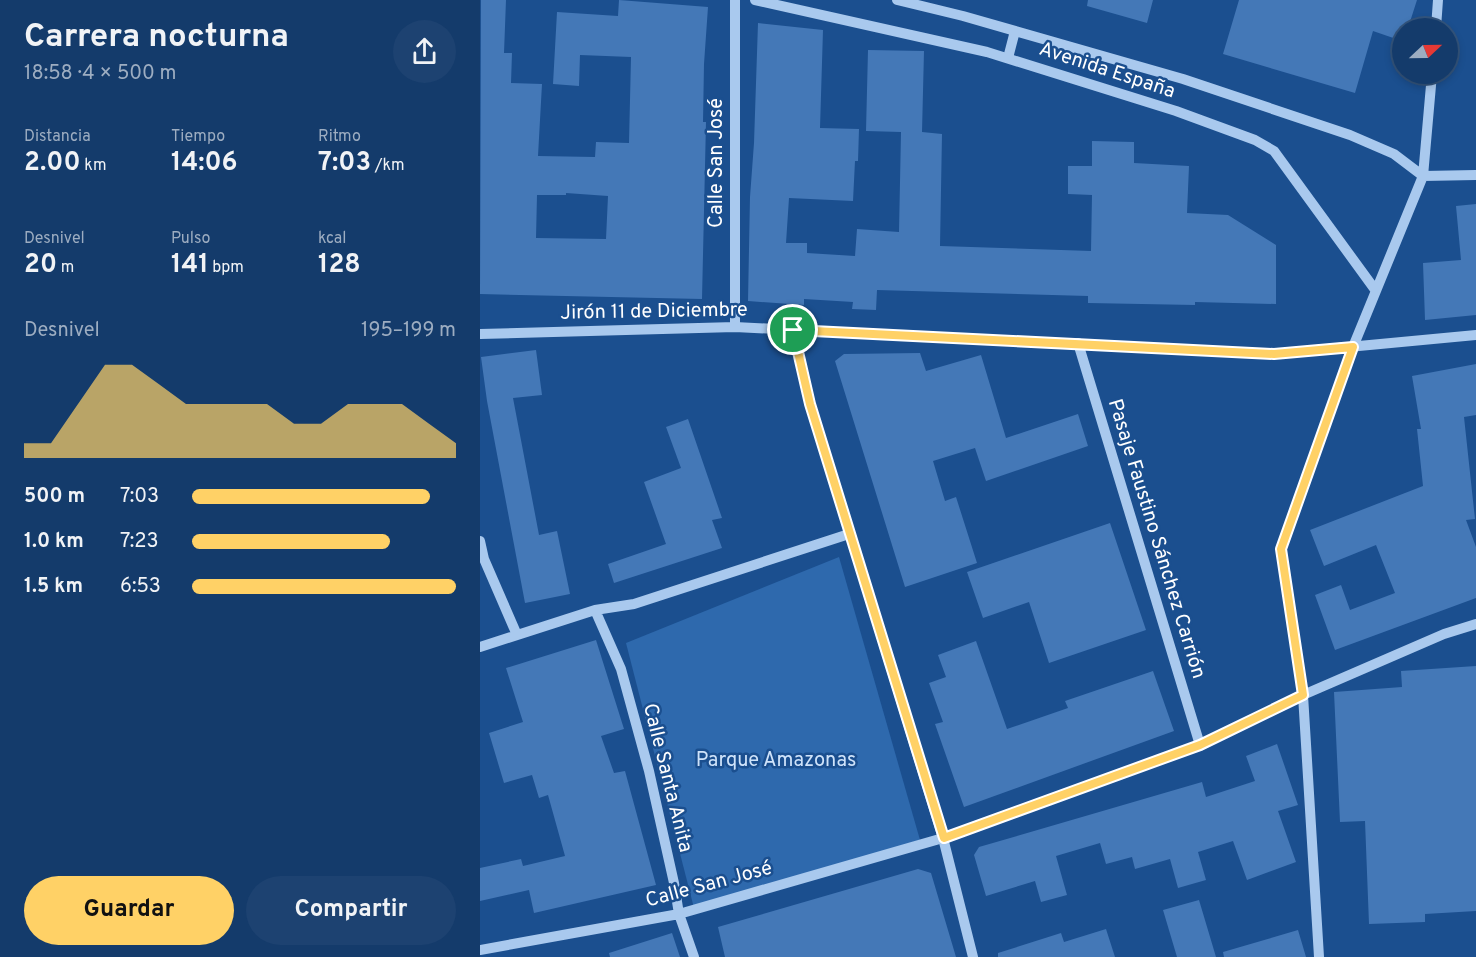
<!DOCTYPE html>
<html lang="es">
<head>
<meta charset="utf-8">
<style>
	:root { --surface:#143b6b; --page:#1d4271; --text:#f1f3f6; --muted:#9dadc1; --line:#33557e; --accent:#ffd166 }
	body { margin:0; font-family:Overpass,sans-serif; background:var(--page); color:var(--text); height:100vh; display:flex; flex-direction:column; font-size:22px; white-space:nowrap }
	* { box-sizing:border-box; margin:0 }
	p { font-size:20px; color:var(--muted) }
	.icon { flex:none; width:33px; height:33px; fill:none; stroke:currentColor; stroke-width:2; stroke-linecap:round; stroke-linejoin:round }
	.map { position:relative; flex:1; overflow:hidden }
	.details { display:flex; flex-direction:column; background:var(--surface); width:480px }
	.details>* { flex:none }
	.needle { width:39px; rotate:68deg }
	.controls { position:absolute; left:912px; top:18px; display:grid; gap:12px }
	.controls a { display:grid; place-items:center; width:66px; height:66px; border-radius:50%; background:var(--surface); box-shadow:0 3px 9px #0003,0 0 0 2px var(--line); font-size:30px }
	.pin { position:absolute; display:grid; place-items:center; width:51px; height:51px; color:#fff; margin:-26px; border:3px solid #fff; border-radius:50%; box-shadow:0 2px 6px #0007 }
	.round { display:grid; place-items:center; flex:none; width:63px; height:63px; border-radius:32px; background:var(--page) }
	.overview { display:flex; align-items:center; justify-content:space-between; height:102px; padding:0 24px }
	h1 { font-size:33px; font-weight:700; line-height:45px }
	.stats { display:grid; grid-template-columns:repeat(3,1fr); gap:9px; height:102px; padding:6px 24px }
	.stats div { display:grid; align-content:center }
	.stats b { font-size:26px; font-weight:700 }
	.stats small { font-size:16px; font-weight:400 }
	.stats p { font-size:16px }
	.chart { height:168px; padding:12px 24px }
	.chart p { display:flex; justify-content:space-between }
	.chart svg { width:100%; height:108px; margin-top:6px; fill:var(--accent); opacity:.7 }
	.action { display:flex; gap:12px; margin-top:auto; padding:12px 24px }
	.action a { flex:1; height:69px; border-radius:36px; background:var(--accent); color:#111; font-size:24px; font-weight:700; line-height:69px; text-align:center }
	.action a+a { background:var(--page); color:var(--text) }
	ul { padding:0 24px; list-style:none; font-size:20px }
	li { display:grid; grid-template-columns:96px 72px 1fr; align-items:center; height:45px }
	li i { height:15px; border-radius:8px; background:var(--accent) }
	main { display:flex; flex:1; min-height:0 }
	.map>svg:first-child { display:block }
	.green { fill:#2e69ad }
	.building { fill:#4478b7; fill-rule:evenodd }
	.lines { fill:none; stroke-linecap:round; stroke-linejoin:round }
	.minor { stroke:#a9c9ee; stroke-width:10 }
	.route-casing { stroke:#fff; stroke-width:12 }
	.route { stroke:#ffd166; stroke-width:8 }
	.labels { text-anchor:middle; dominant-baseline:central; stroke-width:5; stroke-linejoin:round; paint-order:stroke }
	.street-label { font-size:20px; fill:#fff; stroke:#1b4f8f }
	.park-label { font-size:20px; fill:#cfe3fa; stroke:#1b4f8f }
</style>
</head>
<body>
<main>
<section class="details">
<div class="overview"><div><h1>Carrera nocturna</h1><p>18:58 · 4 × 500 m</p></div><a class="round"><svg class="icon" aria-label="share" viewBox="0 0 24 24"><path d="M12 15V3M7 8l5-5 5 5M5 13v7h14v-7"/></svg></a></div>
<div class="stats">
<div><p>Distancia</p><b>2.00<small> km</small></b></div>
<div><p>Tiempo</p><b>14:06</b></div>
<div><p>Ritmo</p><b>7:03<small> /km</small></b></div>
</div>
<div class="stats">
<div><p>Desnivel</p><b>20<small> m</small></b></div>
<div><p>Pulso</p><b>141<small> bpm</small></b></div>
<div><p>kcal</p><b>128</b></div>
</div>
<div class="chart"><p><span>Desnivel</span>195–199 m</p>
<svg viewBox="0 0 160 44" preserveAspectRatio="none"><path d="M0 44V38L10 38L20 22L30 6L40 6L50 14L60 22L70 22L80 22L90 22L100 30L110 30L120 22L130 22L140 22L150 30L160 38V44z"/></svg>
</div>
<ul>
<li><b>500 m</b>7:03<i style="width:90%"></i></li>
<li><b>1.0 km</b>7:23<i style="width:75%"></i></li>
<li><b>1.5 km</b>6:53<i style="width:100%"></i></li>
</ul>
<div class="action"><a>Guardar</a><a>Compartir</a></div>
</section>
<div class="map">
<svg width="996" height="957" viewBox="0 0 996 957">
	<rect width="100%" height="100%" fill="#1b4f8f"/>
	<path class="green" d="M359,557l81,283 -226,68 -68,-265z"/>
	<path class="building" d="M1,0h25l-2,53h8l-1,30 31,1 -4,72 57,1 1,-15 33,1 2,-86 -51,-2 -1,31 -26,-2 4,-72 61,4 1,-16 89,7 -4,57 -1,58h3l-4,177 -222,-5zM86,193l42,3 -2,43 -70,-1 1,-43h29z
		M608,0h65l-6,23 -60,-17z
		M759,0h178l-9,28h-6v13l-29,-10 -18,62 -132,-39z
		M278,23l65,7 -3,98 39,1 -1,32h-3l-2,40 -64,-3 -3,45h21v10l48,3 2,-27 42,3 2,-100 -35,-1 2,-81 56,1 -2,81 20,2 -2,112 151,5 1,-56 -24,-1v-28h24v-25l42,1v21l55,3 -2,47 41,2 48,30v59l-81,-2v3l-107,-2v-7l-211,-6 -1,20 -24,-1 1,-7 -49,-3v6l-56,-4 2,-104 4,-54z
		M996,204v111l-51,5 -2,-57 38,-3 -5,-54z
		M56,350l6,45 -29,3 26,137 18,-4 13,63 -45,9 -38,-202 -6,-44z
		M440,353l6,18 55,-16 25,83 72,-24 10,32 -102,35 -11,-33 -42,13 12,40 11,-4 21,66 -72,24 -70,-226 9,-7z
		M996,364v51l-12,2 11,102 -9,1 10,27v51l-141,52 -20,-55 26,-10 9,25 45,-17 -19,-48 -52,21 -14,-36 113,-44 -6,-57h4l-9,-53z
		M208,419l34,99 -10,2 10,28 -108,35 -6,-19 58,-20 -22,-62 37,-14 -15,-41z
		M630,523l36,107 -97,33 -20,-61 -46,16 -16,-46z
		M116,640l28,89 -23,7 13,37 11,-2 31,114 -122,28 -5,-23 -49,11v-33l41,-9 2,7 42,-10 -17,-61 -9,3 -7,-23 -28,8 -15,-50 34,-11 -17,-54z
		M496,641l31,88 61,-21 -3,-7 88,-30 21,60 -210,76 -29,-83 8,-2 -14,-39 17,-6 -8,-22z
		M996,666v245l-51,3v8l-56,2 -4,-103 -25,1 -6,-130 68,-5 -1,-16z
		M797,744l21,61 -20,6 18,51 -49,18 -14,-39 -35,11 8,28 -28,8 -8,-29 -35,10 -3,-12 -26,7 -6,-21 -44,13 11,39 -26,7 -6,-21 -49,15 -12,-41 5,-8 223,-65 4,15 49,-16 -9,-25z
		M438,869l13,4 25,84h-231l-7,-30z
		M719,900l17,57h-39l-14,-47z
		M626,929l9,28h-117v-4l63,-20 3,9z
		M818,930l8,27h-82l-1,-5z
		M192,933l8,24h-70l-1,-4z"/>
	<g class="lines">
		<path class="minor" d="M275,0l232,52 189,59 79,29 19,11 102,140
			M417,0l66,16 220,63 167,56 44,19 29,22 53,-1
			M956,28l2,-28
			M528,58l7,-27
			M255,327v-327
			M313,330l17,73 133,435 30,119
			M0,334l255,-7 539,27 202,-19
			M598,343l122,402
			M0,541l4,18 33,76
			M115,610l26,59 28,102 25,112 5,31 15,43
			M0,647l115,-37 39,-6 215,-70
			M0,950l199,-36 264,-76 257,-93 103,-50 141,-61 32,-10
			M839,957l-16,-262 -22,-145 72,-203 70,-171 9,-102"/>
	</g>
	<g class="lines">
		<g class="route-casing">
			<path id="route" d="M313,330l481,24 79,-7 -72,202 22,146 -103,50 -256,93 -134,-434z"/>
		</g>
		<use href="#route" class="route"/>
	</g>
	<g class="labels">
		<g class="street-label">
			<text transform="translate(627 71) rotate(18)">Avenida España</text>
			<text transform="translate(237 163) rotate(-90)">Calle San José</text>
			<text transform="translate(174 312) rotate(-1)">Jirón 11 de Diciembre</text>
			<text transform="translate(676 539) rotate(73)">Pasaje Faustino Sánchez Carrión</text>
			<text transform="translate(187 778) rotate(76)">Calle Santa Anita</text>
			<text transform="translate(229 885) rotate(-15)">Calle San José</text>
		</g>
		<g class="park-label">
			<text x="296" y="761">Parque Amazonas</text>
		</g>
	</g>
</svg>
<div class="controls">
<a><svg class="needle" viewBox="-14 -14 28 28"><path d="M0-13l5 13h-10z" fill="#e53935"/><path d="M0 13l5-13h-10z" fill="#9dadc1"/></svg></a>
</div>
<div class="pin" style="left:313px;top:330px;background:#1e9e55"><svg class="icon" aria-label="arrive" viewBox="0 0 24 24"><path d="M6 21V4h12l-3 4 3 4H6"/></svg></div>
</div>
</main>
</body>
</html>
